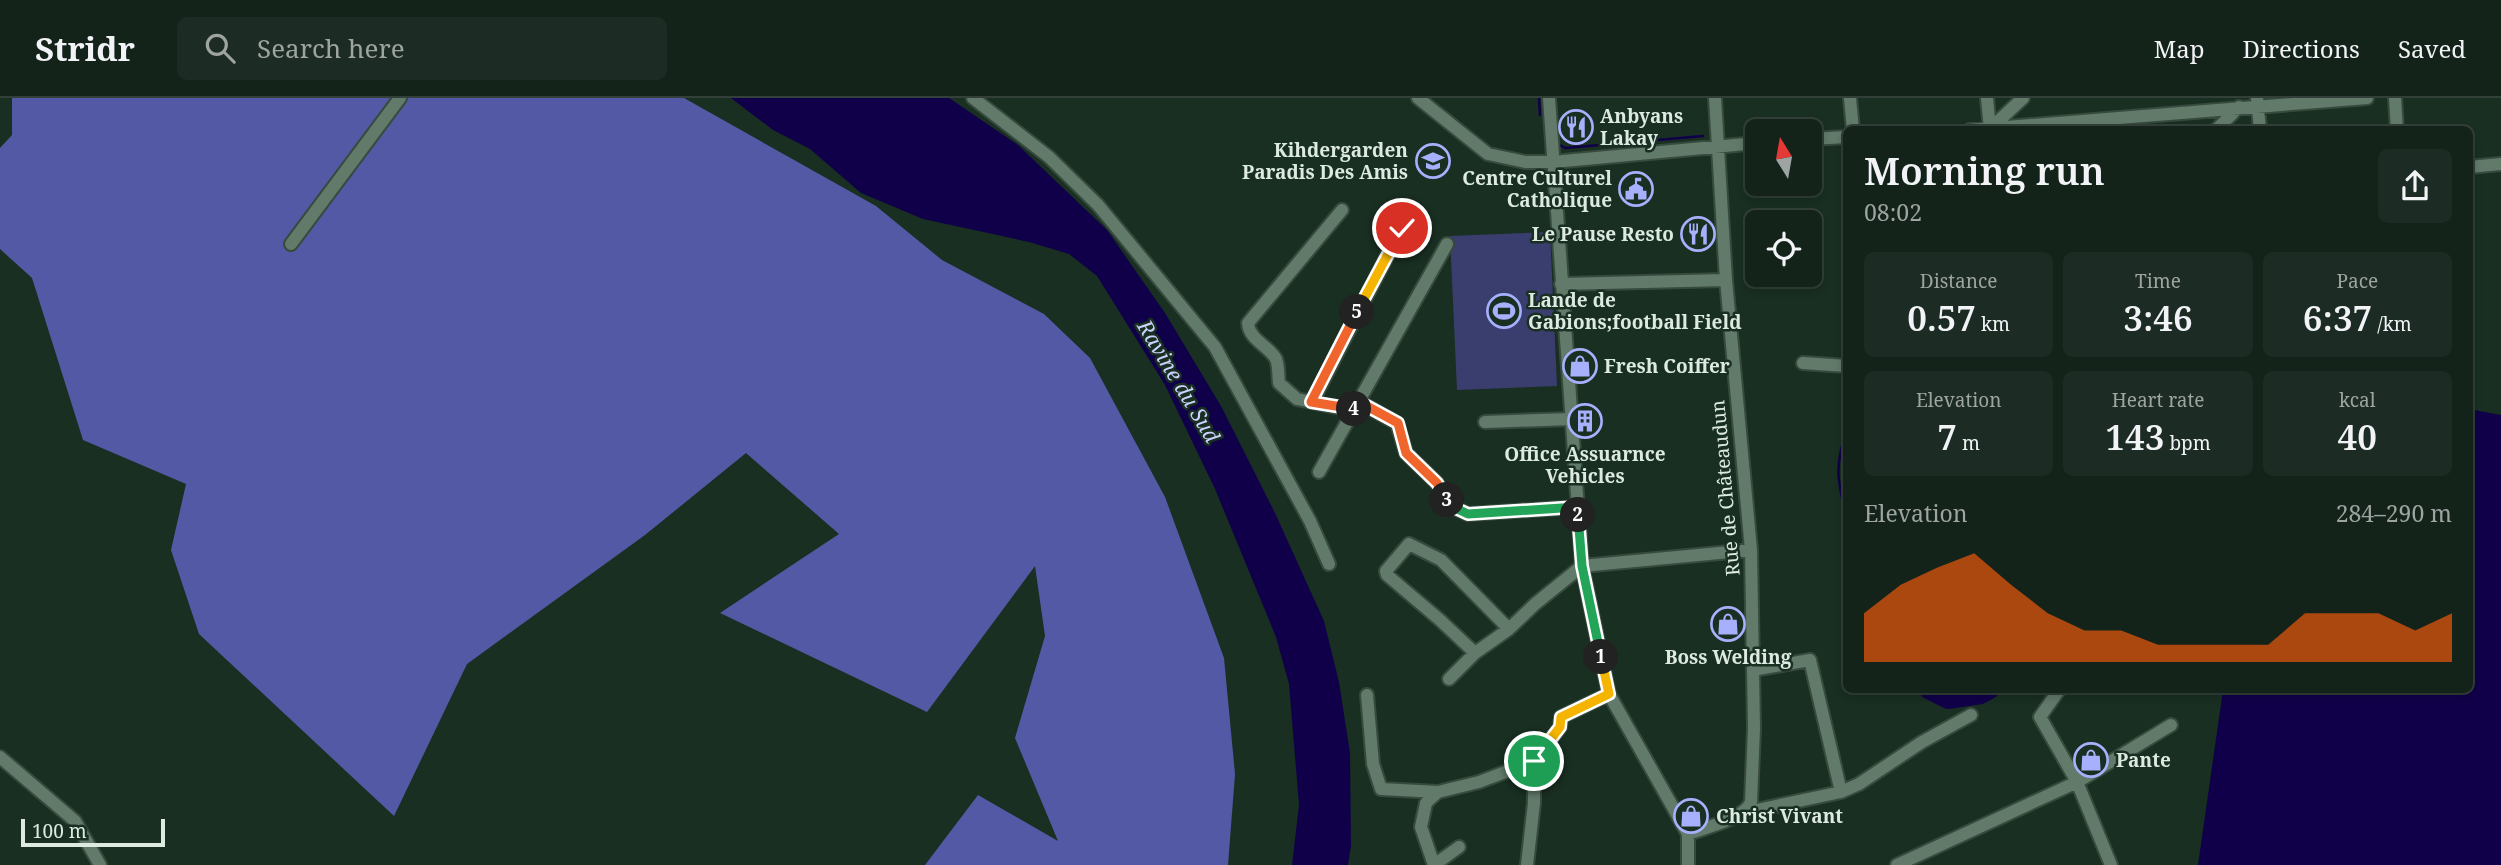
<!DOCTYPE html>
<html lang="en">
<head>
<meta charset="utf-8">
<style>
	:root { --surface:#13231a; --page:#1c2b23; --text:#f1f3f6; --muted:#9da4a2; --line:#324039; --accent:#ea580c }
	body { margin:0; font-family:"Noto Serif",serif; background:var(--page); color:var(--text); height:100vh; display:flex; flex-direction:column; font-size:26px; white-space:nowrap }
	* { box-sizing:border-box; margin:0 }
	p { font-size:23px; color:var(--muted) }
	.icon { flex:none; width:38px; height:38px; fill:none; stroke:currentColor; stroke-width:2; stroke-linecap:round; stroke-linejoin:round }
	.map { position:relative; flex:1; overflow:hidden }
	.details { position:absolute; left:1843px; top:28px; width:630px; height:567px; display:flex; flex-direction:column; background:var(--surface); border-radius:10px; box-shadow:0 4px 10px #0003,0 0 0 2px var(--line) }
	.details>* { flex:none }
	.needle { width:46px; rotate:349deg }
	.buttons { position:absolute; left:1745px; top:21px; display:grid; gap:14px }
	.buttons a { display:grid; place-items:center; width:77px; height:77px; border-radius:10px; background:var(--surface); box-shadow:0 4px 10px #0003,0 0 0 2px var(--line); font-size:35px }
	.scale { position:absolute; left:21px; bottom:18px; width:144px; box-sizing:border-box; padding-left:7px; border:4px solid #dceae1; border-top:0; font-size:19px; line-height:24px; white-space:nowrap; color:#dceae1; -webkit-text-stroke:5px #192f22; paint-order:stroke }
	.pin { position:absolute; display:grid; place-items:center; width:60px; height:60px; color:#fff; margin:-30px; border:4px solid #fff; border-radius:50%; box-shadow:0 2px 7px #0007 }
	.km { position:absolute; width:35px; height:35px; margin:-18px; border-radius:50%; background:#222; color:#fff; font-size:19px; line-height:35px; text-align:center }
	.round { display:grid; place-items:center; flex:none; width:74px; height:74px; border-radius:10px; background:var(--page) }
	.head { display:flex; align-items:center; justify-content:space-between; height:119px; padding:0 21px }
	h1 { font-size:38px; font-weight:600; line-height:52px }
	.figures { display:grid; grid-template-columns:repeat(3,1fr); gap:10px; height:119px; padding:7px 21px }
	.figures div { display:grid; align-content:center; border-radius:10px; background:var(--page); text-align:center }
	.figures b { font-size:35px; font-weight:600 }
	.figures small { font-size:19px; font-weight:400 }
	.figures p { font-size:19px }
	.chart { height:196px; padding:14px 21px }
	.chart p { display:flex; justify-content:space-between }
	.chart svg { width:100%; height:126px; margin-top:7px; fill:var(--accent); opacity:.7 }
	header { display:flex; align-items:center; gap:42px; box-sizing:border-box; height:98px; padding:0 35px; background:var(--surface); border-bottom:2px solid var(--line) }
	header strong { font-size:33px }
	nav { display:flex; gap:38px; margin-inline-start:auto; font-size:24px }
	.search { width:490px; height:63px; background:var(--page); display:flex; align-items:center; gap:18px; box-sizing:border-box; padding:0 24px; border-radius:10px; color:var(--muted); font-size:26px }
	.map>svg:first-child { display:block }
	.green { fill:#3a3e6e }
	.forest { fill:#5459a5 }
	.water { fill:#100049 }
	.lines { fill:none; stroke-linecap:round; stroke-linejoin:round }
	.stream { stroke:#100049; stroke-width:2.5 }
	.river { stroke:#100049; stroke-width:18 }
	.minor-casing { stroke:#374a3e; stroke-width:16 }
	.minor { stroke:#617a6a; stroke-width:12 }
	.split-1-casing { stroke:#fff; stroke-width:14 }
	.split-2-casing { stroke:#fff; stroke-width:14 }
	.split-3-casing { stroke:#fff; stroke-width:14 }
	.split-4-casing { stroke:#fff; stroke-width:14 }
	.split-5-casing { stroke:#fff; stroke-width:14 }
	.split-6-casing { stroke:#fff; stroke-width:14 }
	.split-1 { stroke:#f5b400; stroke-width:9 }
	.split-2 { stroke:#22a559; stroke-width:9 }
	.split-3 { stroke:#22a559; stroke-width:9 }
	.split-4 { stroke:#f0652b; stroke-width:9 }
	.split-5 { stroke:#f0652b; stroke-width:9 }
	.split-6 { stroke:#f5b400; stroke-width:9 }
	.labels { text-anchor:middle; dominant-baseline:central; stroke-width:5; stroke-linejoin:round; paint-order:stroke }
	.poi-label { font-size:19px; font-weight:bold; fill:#dceae1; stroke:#192f22; text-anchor:start }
	.street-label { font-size:19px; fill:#dceae1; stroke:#192f22 }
	.water-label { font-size:21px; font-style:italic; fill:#cbd2fd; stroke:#192f22 }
</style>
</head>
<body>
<header>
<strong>Stridr</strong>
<div class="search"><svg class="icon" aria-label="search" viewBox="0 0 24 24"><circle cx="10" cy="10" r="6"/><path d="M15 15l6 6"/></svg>Search here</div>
<nav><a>Map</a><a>Directions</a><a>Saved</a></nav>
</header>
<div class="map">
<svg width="2501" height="767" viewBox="0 0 2501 767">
	<rect width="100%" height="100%" fill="#192f22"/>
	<path class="green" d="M1550,134l7,154 -100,4 -7,-154z"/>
	<path class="forest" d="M12,0h672l192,108 66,54 102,54 46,44 75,139 59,161 11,116 -7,91h-303l53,-70 80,46 -43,-103 30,-102 -10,-70 -108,146 -207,-99 119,-79 -93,-81 -101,82 -178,129 -73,152 -195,-182 -28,-84 15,-66 -103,-44 -51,-162 -32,-29v-101l12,-13z"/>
	<path class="water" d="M731,0h218l69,47 89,85 58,83 56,93 54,107 49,108 15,61 11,71 1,93 -3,19h-56l7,-60 -10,-121 -13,-47 -61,-148 -50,-104 -68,-109 -28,-22 -40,-12 -106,-23 -62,-26 -51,-44 -37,-19z
		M2469,311l32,6v450h-303l25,-175h246z"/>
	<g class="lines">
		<path class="stream" d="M1539,0l1,17
			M1558,46l7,4 138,-12
			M1720,188l8,80
			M1846,334c-11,33 -9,49 0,82"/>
		<path class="river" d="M1928,592l20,10 33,-5 9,-5"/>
		<g class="minor-casing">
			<path id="minor" d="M973,0l76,59 49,48 117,142 95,174 19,43
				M1418,0l70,56 37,8h28l204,-19
				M1549,0l33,468 27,128 79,140v31
				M1850,0l3,32
				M1987,0l3,32
				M2257,0l3,32
				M2395,0l2,32
				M1991,30l32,-30
				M1970,32l397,-32
				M2216,32l23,-23
				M1810,41l36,-2
				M2469,69l32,-3
				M1342,112l-94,113c1,17 21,23 28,36 3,7 2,17 3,24l18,16 53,11 13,-6 34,19 9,30 31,30 12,22 19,9 109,-7
				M291,146l109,-146
				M1561,186l165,-4
				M1803,265l43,3
				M1312,304l90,-175
				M1485,324l85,-3
				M1319,374l128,-228
				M1475,555l-35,-33 -53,-45 -1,-4 23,-27 32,16 68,69
				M1753,572l57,-10 31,132
				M1449,581l26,-26 34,-24 26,-25 47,-38 169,-16
				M2059,592l-19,27 37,65 34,83
				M1367,597l6,69 8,25 57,3
				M0,659l75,64 25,44
				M1749,709l3,4 89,-19 18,-8 63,-42 49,-27
				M1688,736c16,-6 56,-15 63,-32l3,-74 -3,-178 -25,-270 -11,-182
				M1434,767l-13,-38 5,-24 4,-4 8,-7 41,-10 55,-21 26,-34 1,-10 48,-23
				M1434,767l25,-18
				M1527,767l7,-62v-42
				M1897,767l180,-83 94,-57"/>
		</g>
		<use href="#minor" class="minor"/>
	</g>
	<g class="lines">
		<g class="split-1-casing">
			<path id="split-1" d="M1534,663l26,-34 1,-10 48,-23 -8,-37"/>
		</g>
		<g class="split-2-casing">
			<path id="split-2" d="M1578,417l4,51 19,91"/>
		</g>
		<g class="split-3-casing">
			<path id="split-3" d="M1447,402l2,5 19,9 109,-7 1,8"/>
		</g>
		<g class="split-4-casing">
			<path id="split-4" d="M1354,311l9,-5 35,19 8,30 31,30 10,17"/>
		</g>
		<g class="split-5-casing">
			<path id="split-5" d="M1354,311l-43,-7 46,-90"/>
		</g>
		<g class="split-6-casing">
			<path id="split-6" d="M1357,214l45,-84"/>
		</g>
		<use href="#split-1" class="split-1"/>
		<use href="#split-2" class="split-2"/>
		<use href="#split-3" class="split-3"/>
		<use href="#split-4" class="split-4"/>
		<use href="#split-5" class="split-5"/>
		<use href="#split-6" class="split-6"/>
	</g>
	<defs>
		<g id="restaurant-ring" transform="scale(1.75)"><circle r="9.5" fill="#192f22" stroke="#a7b0fc" stroke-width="1.5"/><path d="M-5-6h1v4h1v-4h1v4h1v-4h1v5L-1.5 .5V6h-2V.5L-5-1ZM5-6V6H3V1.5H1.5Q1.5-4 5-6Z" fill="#a7b0fc"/></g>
		<g id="school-ring" transform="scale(1.75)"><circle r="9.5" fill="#192f22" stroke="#a7b0fc" stroke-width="1.5"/><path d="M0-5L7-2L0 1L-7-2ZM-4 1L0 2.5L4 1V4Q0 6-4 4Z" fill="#a7b0fc"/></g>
		<g id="civic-ring" transform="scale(1.75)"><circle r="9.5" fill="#192f22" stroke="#a7b0fc" stroke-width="1.5"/><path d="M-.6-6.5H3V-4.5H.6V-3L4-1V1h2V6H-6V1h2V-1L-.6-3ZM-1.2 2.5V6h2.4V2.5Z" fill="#a7b0fc"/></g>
		<g id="stadium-ring" transform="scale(1.75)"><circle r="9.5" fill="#192f22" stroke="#a7b0fc" stroke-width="1.5"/><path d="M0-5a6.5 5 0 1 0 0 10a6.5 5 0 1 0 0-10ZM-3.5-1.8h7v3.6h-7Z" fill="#a7b0fc"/></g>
		<g id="shop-ring" transform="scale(1.75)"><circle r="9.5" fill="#192f22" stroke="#a7b0fc" stroke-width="1.5"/><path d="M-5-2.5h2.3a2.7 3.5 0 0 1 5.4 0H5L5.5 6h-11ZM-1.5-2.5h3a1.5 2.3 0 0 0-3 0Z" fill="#a7b0fc"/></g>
		<g id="building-ring" transform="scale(1.75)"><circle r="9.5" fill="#192f22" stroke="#a7b0fc" stroke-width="1.5"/><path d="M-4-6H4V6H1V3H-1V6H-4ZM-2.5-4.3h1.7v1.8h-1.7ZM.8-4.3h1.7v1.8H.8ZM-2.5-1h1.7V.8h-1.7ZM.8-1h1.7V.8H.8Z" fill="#a7b0fc"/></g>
	</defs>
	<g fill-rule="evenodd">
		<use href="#restaurant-ring" x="1576" y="29"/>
		<use href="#school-ring" x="1433" y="63"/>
		<use href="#civic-ring" x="1636" y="91"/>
		<use href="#restaurant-ring" x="1698" y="136"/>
		<use href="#stadium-ring" x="1504" y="213"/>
		<use href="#shop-ring" x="1580" y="268"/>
		<use href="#building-ring" x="1585" y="323"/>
		<use href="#shop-ring" x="1728" y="526"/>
		<use href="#shop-ring" x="2091" y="662"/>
		<use href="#shop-ring" x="1691" y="718"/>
	</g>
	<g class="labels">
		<g class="poi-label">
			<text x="1600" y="18">Anbyans<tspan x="1600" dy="22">Lakay</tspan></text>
			<text x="1408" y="52" text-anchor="end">Kihdergarden<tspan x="1408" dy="22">Paradis Des Amis</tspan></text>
			<text x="1612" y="80" text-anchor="end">Centre Culturel<tspan x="1612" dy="22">Catholique</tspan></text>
			<text x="1674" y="136" text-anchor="end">Le Pause Resto</text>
			<text x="1528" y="202">Lande de<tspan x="1528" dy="22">Gabions;football Field</tspan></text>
			<text x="1604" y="268">Fresh Coiffer</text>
			<text x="1585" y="356" text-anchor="middle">Office Assuarnce<tspan x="1585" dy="22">Vehicles</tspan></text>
			<text x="1728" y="559" text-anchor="middle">Boss Welding</text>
			<text x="2116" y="662">Pante</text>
			<text x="1716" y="718">Christ Vivant</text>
		</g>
		<g class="street-label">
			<text transform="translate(1725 390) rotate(-95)">Rue de Châteaudun</text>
		</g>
		<g class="water-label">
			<text transform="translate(1179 283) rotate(59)">Ravine du Sud</text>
		</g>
	</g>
</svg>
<div class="buttons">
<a><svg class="needle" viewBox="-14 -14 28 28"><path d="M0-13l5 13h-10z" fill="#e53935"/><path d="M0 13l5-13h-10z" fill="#9da4a2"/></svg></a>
<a><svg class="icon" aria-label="locate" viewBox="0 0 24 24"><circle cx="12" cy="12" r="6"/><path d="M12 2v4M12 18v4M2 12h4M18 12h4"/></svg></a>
</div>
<div class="scale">100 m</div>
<div class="pin" style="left:1534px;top:663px;background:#1e9e55"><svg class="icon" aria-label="arrive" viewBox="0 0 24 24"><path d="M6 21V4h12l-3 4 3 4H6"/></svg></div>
<div class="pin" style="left:1402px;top:130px;background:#d93025"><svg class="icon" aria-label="check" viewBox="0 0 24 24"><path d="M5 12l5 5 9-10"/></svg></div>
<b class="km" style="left:1601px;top:559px">1</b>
<b class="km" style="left:1578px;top:417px">2</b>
<b class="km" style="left:1447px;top:402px">3</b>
<b class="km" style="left:1354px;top:311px">4</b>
<b class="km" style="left:1357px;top:214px">5</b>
<section class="details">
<div class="head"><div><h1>Morning run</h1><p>08:02</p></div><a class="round"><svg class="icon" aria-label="share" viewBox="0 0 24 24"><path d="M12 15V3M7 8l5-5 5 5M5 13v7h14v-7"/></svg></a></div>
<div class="figures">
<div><p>Distance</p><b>0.57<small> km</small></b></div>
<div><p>Time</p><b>3:46</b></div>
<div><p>Pace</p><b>6:37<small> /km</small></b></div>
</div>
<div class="figures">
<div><p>Elevation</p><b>7<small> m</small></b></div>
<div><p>Heart rate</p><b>143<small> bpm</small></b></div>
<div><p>kcal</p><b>40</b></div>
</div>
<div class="chart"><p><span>Elevation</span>284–290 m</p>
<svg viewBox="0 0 160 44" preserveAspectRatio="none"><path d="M0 44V27L10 17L20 11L30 6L40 17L50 27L60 33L70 33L80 38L90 38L100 38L110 38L120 27L130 27L140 27L150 33L160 27V44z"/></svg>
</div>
</section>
</div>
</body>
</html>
